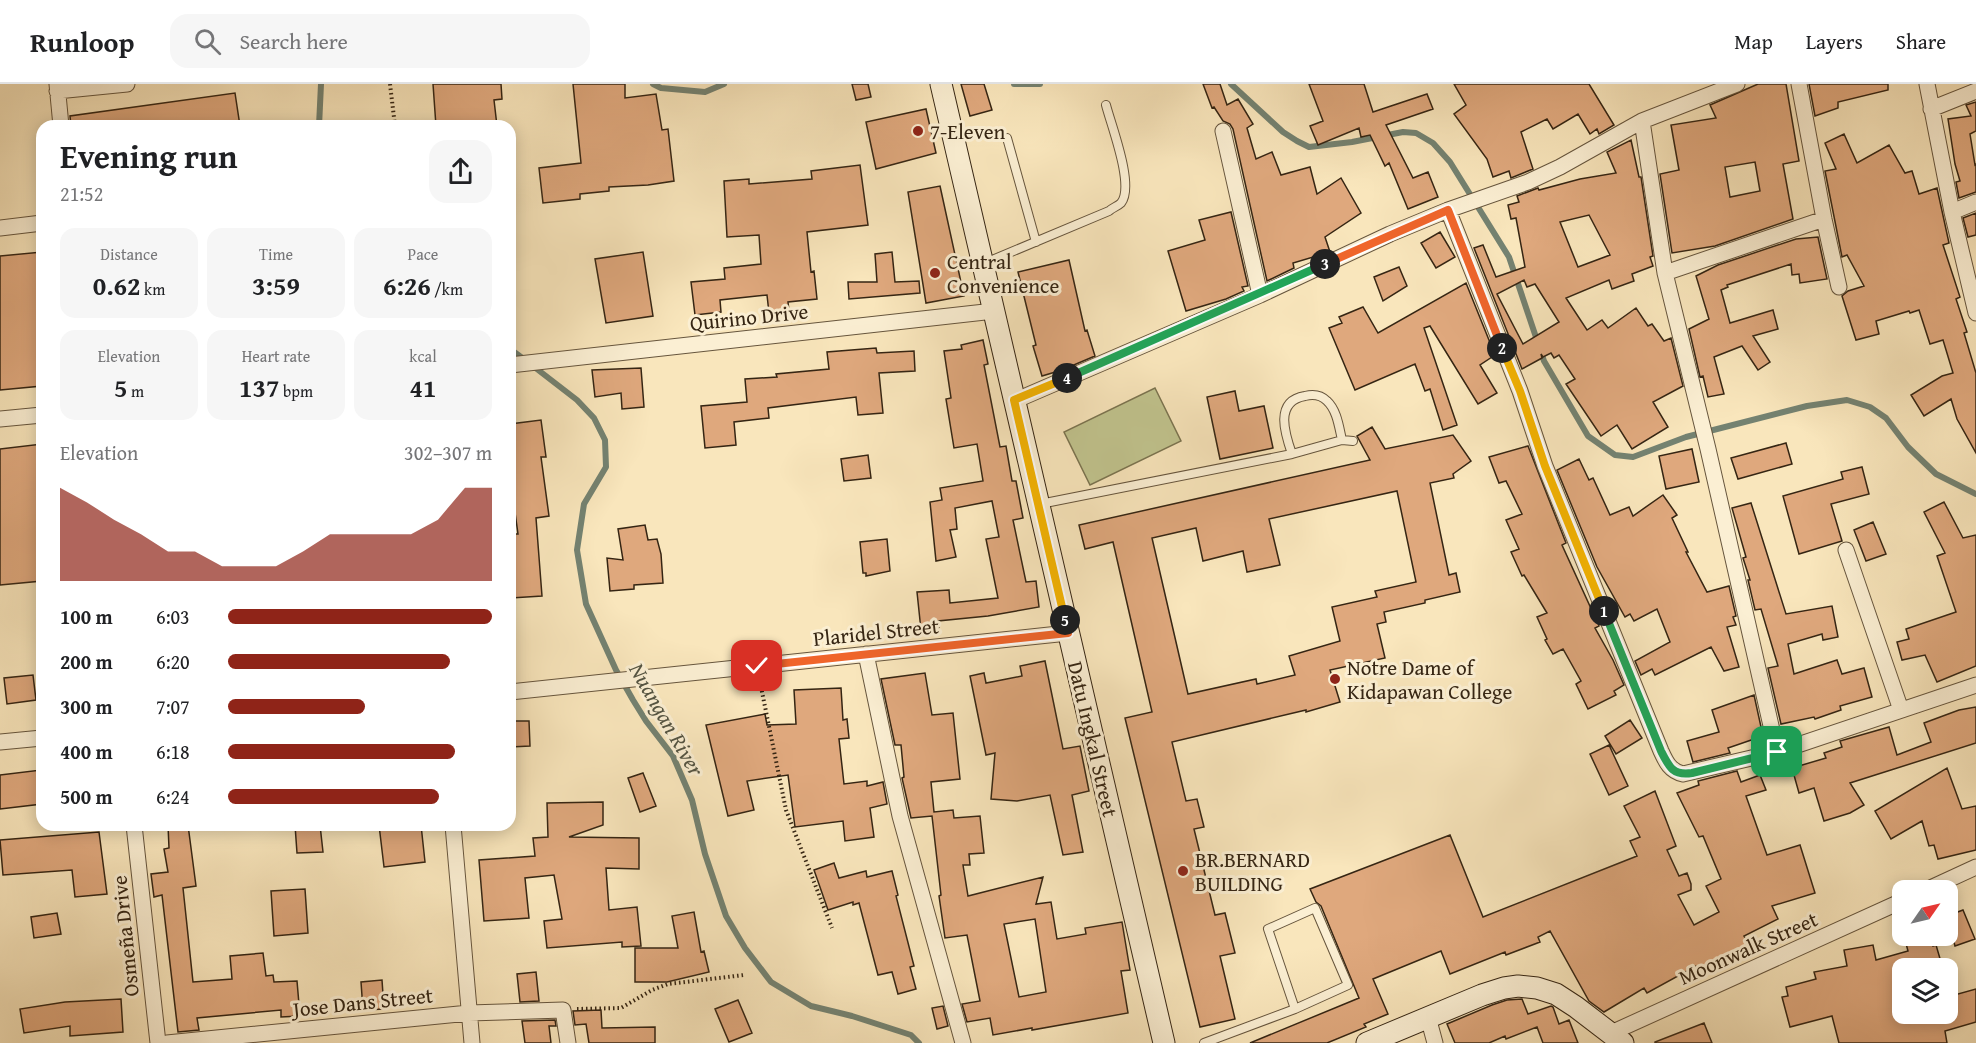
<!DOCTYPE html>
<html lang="en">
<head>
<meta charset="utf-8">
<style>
	:root { --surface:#fff; --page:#f6f6f6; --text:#202124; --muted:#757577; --line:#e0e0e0; --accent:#8f2418 }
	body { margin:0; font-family:"Gentium Book Plus",serif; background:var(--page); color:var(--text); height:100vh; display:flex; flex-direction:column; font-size:22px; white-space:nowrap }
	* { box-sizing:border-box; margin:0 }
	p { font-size:20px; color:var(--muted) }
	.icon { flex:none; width:33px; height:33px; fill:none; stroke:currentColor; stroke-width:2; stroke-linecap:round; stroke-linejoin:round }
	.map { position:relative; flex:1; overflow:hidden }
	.panel { position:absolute; left:36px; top:36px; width:480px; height:711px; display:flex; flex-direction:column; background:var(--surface); border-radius:18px; box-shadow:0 3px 15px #0003 }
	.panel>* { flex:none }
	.needle { width:39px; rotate:56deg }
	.tools { position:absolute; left:1892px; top:796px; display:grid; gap:12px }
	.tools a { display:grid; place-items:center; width:66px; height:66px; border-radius:12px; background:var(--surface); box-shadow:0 3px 15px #0003; font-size:30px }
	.pin { position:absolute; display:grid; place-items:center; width:51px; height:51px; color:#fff; margin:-26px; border-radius:12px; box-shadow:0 3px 9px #0006 }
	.km { position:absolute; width:30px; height:30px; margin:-15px; border-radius:50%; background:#222; color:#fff; font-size:16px; line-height:30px; text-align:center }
	.round { display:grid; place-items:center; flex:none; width:63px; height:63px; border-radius:18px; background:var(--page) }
	.overview { display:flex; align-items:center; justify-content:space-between; height:102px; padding:0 24px }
	h1 { font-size:33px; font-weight:800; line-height:45px }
	.figures { display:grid; grid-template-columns:repeat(3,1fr); gap:9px; height:102px; padding:6px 24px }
	.figures div { display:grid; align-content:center; border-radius:15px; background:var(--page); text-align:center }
	.figures b { font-size:26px; font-weight:800 }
	.figures small { font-size:16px; font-weight:400 }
	.figures p { font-size:16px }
	.chart { height:168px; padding:12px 24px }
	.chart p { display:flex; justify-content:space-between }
	.chart svg { width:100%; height:108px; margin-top:6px; fill:var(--accent); opacity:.7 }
	ul { padding:0 24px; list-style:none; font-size:20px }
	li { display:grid; grid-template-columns:96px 72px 1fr; align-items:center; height:45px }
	li i { height:15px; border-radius:8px; background:var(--accent) }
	header { display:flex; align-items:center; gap:36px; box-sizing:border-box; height:84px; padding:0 30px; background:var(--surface); border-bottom:2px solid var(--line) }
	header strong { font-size:28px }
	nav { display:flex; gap:33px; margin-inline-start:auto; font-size:21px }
	.search { width:420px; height:54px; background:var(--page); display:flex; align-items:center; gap:15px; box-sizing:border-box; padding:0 21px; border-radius:18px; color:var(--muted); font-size:22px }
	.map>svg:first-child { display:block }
	.green { fill:#c1c48e; stroke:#7b7450; stroke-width:1.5 }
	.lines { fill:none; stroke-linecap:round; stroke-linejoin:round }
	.stream { stroke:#748271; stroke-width:6 }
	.building { fill:#dfa87d; stroke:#352513; stroke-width:1.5; fill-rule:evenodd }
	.lane-casing { stroke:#66553d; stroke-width:10 }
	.street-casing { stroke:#66553d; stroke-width:17 }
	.secondary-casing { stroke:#352513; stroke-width:23 }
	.path { stroke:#352513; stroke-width:4; stroke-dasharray:1.5 3; stroke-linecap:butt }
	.lane { stroke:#fbefd3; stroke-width:8 }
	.street { stroke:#fbefd3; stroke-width:15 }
	.secondary { stroke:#fbefd3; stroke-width:21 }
	.split-1-casing { stroke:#fff; stroke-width:12 }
	.split-2-casing { stroke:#fff; stroke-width:12 }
	.split-3-casing { stroke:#fff; stroke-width:12 }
	.split-4-casing { stroke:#fff; stroke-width:12 }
	.split-5-casing { stroke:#fff; stroke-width:12 }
	.split-6-casing { stroke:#fff; stroke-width:12 }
	.split-1 { stroke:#22a559; stroke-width:8 }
	.split-2 { stroke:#f5b400; stroke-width:8 }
	.split-3 { stroke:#f0652b; stroke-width:8 }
	.split-4 { stroke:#22a559; stroke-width:8 }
	.split-5 { stroke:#f5b400; stroke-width:8 }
	.split-6 { stroke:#f0652b; stroke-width:8 }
	.poi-dot { fill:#8f2418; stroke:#fbefd3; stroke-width:2 }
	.labels { text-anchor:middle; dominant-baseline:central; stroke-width:6; stroke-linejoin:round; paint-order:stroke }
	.poi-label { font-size:21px; fill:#352513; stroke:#fbefd3; text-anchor:start }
	.street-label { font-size:21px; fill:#352513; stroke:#fbefd3 }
	.water-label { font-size:22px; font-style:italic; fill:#545442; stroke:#fbefd3 }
</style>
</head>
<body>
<header>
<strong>Runloop</strong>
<div class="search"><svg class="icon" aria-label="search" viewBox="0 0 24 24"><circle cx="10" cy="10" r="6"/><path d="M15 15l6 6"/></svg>Search here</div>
<nav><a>Map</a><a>Layers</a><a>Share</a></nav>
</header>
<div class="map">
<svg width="1976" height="959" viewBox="0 0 1976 959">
	<rect width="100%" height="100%" fill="#f9e6bc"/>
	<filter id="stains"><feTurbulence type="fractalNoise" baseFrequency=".00333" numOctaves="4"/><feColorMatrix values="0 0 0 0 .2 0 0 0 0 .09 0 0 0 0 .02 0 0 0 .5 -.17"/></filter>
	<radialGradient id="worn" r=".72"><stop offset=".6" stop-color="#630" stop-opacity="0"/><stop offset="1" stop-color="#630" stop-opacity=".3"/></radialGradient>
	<path class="green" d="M1155,304l26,53 -91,44 -26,-53z"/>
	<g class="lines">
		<path class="stream" d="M653,0l8,4 44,4 19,-8
			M1014,0h26
			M1231,0l52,48 14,9 12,6 43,-5 51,-10 13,1 17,10 17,19 59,95 35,104 44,75 27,19 18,2 53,-20 121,-31 40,-6 23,7 16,11 22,29 28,27 40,20
			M319,42l2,-42
			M510,265l15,11
			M533,282l44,34 17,18 11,22 1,27 -22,37 -7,46 9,54 30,66 17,30 13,21 27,35 19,44 13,54 21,62 19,32 26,34 40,24 41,10 59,19 8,8"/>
	</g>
	<path class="building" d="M433,0h68l1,15 -8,1 3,26h-61z
		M573,0h52v14l31,-4 6,36 6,-1 6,52 -26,4 -39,2v4l-29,3v5l-37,4 -4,-35 42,-5z
		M852,0h16l3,13 -15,3z
		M961,0h23l8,26 -22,6z
		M1203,0h17l7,21 11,-6 15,25 -6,4 9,31 16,-7 9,23 29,-8 7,27 24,-16 20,35 -36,24 5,15 -37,11 1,5 -27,13 -34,-152 -3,-5 -7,-3 -9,-14 -2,1z
		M1309,0h55l9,28 54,-18 6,15 -47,16 27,53 15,-6 10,25 -30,12 -19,-46 -4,3 -15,-31 -9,2 -2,-9 -41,17 -8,-19 13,-5z
		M1454,0h135l25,41 -15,9 -2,-5 -7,5 -12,-20 -25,15 -6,-10 -26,13 12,37 -22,9 -2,-7 -16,6 -6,-18 -33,-45 12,-9z
		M1758,0h28l13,77 -16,3 10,55 -78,27 -43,7 -12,-79 19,-4 -8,-45 45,-7 -6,-13zM1755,78l5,29 -30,6 -5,-30z
		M1809,0h79v6l-50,12v6l-23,8z
		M235,9l5,33h-169l-1,-10z
		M1976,18v29l-6,3 5,31 1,-1v28l-17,6 -3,-16 4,-1 -5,-17 -7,-45 23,-3 -5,-11z
		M926,25l10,44 -60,16 -10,-47z
		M1844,50l13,29 32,-18 16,28 7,-2 7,23 18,-6 12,55 -6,2 17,52 -4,2 11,33 -3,1 12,40v80l-19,-34 -6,-20 -27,17 -13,-21 31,-19 11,-3 -10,-33 -13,4 -11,-34 -9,3 -1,-2 -33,10 3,13 -23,6 -14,-44 6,-5 16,-5 -17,-31 -5,2 -17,-86 11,-2 -11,-26z
		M1631,56l8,37h2l12,79 -3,1 3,9 -21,8 2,7 -22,8 -3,-9 -43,18 21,32 15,-10 6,8 28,-20 12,18 4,-2 12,17 7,-3 12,48 -30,16 15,25 -36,22 -15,-24 -16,11 -35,-52 9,-5 -16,-24 -5,3 -3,-5 -8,4 -2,-3 1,4 -20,11 -48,-121 9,-3 13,32 29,-10 -9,-49 -5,1 -3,-14 11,-3 -2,-6 21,-8 1,2 41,-11 36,-6 -9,-21zM1589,131l21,40 -32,12 -18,-45zM1524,196l3,7 8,-3 24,38 -36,22 -26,-50z
		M860,81l8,60 -61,7 4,40 3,-1 3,28 -29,3 1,9 -20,2 -2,-18 -47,5 1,12 -26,3 -4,-33 34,-3 -1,-11 37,-4 -2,-29 -32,2 -3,-56 25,-2v5l63,-5 -1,-8z
		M940,102l24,110 -38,7 -18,-111z
		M1231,128l17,74 -6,1 2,4 -18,8 -40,12 -18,-60 37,-11 -6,-20z
		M1976,129v22l-8,2 -5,-19z
		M1440,148l15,25 -19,11 -15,-25z
		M1818,153l9,42 -27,4 -1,-9 -7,1 -1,-11 -64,21 1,2 -7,3 9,33 43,-13 5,19 -25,7 17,26 -12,8 -16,-24 -28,11 10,37 -16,3 -5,-21 -3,1 -11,-48 20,-10 -13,-43 22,-11 78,-26z
		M42,168v134l-42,4v-134z
		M643,168l10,64 -47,7 -11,-64z
		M892,168l3,30 24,-1 1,12 -71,6 -1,-17h29l-2,-28z
		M1069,176l16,71 2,-1 8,26 -33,14 -20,6 -9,-30 3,-1 -18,-73z
		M1399,183l8,19 -24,15 -9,-24z
		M1466,199l29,72 -15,10 17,28 -19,11 -48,-78 -6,2 33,97 -14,5 -13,-41 -5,2 -10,-27 -60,26 -26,-62 13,-5 -3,-6 24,-10 15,26z
		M983,256l5,24 -4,1 16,82 6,-1 6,35h4l7,37 -10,2 13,62 10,-1 3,26 -51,9 -50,5 1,7 -18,2 -4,-38 32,-2 1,13 48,-5 -12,-59 13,-2 -7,-36 -37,7 2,21 -7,1 6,27 -20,4 -6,-59 12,-2 -2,-12 43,-7 -6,-37 -23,4 -8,-49 5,-1 -7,-47 18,-2 -1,-4z
		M876,264l1,5 37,-2 1,20 -36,2 4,40 -25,2 -2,-18 -88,11 1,10 -35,4 2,23 -31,3 -4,-42 46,-4 -2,-23 32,-2 -1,-3 53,-5 -2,-17z
		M641,284l3,39 -22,2 -1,-16 -26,4 -3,-27z
		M1235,307l4,20 25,-5 9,42 -53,11 -13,-62z
		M541,336l5,37h-5l8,59 -13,2 6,78 -31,2 -1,-64h8l-6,-43h-2v-67z
		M1372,343l13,22 68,-14 18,26 -18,13 1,4 -24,5 19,92 7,-2 4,19 -35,8v3l-41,9 2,10 -9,2 8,34 -55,12 10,32 -34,10v-2l-134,32 14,59 11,-2 7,28 -10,2 21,86 10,-2 10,40 -15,3 15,63 -35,8 -75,-309 27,-6 -39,-170 -28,7 -6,-24 291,-65 -13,-24zM1397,407l19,91 -41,9 2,6 -45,10 8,34 -51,15 6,19 -38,9 -1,-5 -68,15 -36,-156 44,-10 7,33 40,-10 4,21 33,-7 -11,-46z
		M1786,359l6,21 -54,15 -7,-21z
		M42,360v18h-4l4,32v87l-42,4v-136z
		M1528,362l38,97 -4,2 37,81 -4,2 18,32 11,25 -10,6 2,4 -28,14 -12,-25 5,-3 -18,-32 -10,5 -8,-14 2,-1 -10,-22 10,-4 -23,-38 -2,1 -11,-24 8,-3 -13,-29 16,-6 -16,-33 -7,2 -10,-26z
		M1692,365l7,33 -33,7 -7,-33z
		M868,371l3,23 -27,3 -3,-22z
		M1579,375l10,21 4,-2 17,37 19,-8 4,9 30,-21 14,20 -5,3 16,34h-2l21,40 22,-6 7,30 -3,1 3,8 -9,2 12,40 -15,4 -13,-24 -56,28 -3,-6 -11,6 -6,-14 35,-19 -13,-33 -23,12 -4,-7 -5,3 -28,-50 -40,-97z
		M1862,383l7,27 -38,10 11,37 -43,13 -16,-58 60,-17 -2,-7z
		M1944,418l19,36 13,-3v131l-39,16 -12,-27 -23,5 -5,-18 12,-3 -3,-10 50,-17 -19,-56 8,-3 -21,-41z
		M1751,419l35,111 46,-8 6,31 -15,3 -1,-6 -34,10 6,30 43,-14 5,14 22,-6 8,29 -32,9 1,4 -26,9 -1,-2 -33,7 -13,-56 10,-2 -17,-57 -6,1 -7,-30h2l-7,-22 3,-1 -14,-49z
		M1873,438l13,32 -20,7 -12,-31z
		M645,441l3,15 9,-1 4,15 2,29 -29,2v4l-24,2 -3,-33 16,2 -5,-31z
		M887,455l3,32 -24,5v-3h-3l-3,-31z
		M1045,577l18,88 17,-3 9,45 -17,4 11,57 -20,3 -13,-60 -33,6 -26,-2 4,-46 -9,2 -16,-79 14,-3 2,10 36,-7 -2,-10z
		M925,589l7,42 21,-2 7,66 -29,3 3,30 19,-2 1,8 26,-2 4,37 -15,1 1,11h-7l5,31 75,-19 -7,27 15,-2 6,37 29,-5 -1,-6 37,-6 8,48 -9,1 7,42 -96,17v-2l-39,7 -3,-17 -23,4 -5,-18 18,-3 -13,-66 -22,3 -6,-42 2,-1 -9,-79 -21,2 -9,-40 2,-1 -3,-32h-6l-14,-66zM1035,835l11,73 -27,5 -15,-73z
		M33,591l3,25 -29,4 -3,-26z
		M841,604l2,32 4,-1 2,19 -10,1 5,45 23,-3v5l16,-4 4,22 -17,4 4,29 -29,4 -2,-20 -48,6 -7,-52 -41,6 7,29 -26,6 -22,-91 59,-11 2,11 29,-1 -2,-34z
		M1754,611l9,41 -35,12 2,5 -37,9 -6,-21 32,-9 -7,-22z
		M1976,623v36l-126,40 14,22 -14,8 -26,8 -10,-33 -15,5 -7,-25 34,-10 -2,-5 18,-6 -2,-6 49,-14 8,28 34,-13 -7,-19 35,-13z
		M1630,636l12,18 -26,16 -11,-18z
		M510,637h19l1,25 -20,1z
		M1609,661l19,41 -19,9 -19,-41z
		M1947,684l15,41 14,-3v44l-38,9 -4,-14 -5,1 -7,-25 -31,18 -16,-28z
		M41,686l1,34 -42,5v-34z
		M1737,687l4,11 19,-7 6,15 -20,6 21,59 33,-10 15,48 -43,13 6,13 -34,17 6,10 -27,14 -1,-2 -23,14 -3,-6 -49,27 -3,-5 -40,24 -15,-11 -39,-70 -12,6 2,5 -34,13 -1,-3 -55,22 -9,-23 -68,28 15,35 -24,10 2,3 -39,16h-77l109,-45 -38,-92 -5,-4 -6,-13 140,-54 33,82 154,-61 -7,-15 10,-4 -16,-31 31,-15 21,55 -9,4 12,26 8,-3 4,11v6l-13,5 16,30 25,-13 -13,-26 15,-7 -18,-43 -4,1 -22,-44 22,-8 -1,-4z
		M643,689l13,33 -16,6 -12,-34z
		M603,718v23l-34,12 70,1v31l-33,-1 3,42 28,-3 4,39 -19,1v-5l-75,6 -3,-27 18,-2 -8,-44 -29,3 4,40 -45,3 -5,-61 56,-4 -2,-18 15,-1 -1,-34z
		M168,741h20l8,61 -13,2 10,94 39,-3 -2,-23 33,-3 3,23 7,-1 1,7 23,-1 3,35 -19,1v-7l-84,8 2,12 -21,2 -16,-137 -8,2 -3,-23 17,-2 -4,-23 5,-1z
		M295,741h25l3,27 -26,1z
		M379,741h42l4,37 -41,5z
		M99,748l8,62 -32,3 -3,-27 -69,5 -3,-35z
		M834,779l5,15 27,-7 1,6 25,-6 6,24 -2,1 18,70 -4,1 6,22 -18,5 -6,-22 -14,3 -19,-72 -6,2v-3l-25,8 -14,-40z
		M305,805l3,44 -34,3 -3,-45z
		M1963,826l12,29 -20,7 -8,-30z
		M694,828l7,40 3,-1 5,21 -42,10h-32v-34h43l-6,-32z
		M57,829l4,21 -27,4 -3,-21z
		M1904,852h26l3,10 3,-1 5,17 -23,7h-16v45h45v-17l29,-8v33l-31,9 2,12h-108l-7,-27 -42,11 -8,-30 6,-1 -2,-9 30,-8 -2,-7 33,-6 -3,-16 29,-5 3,15 32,-9z
		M536,888l3,29 -19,1 -3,-28z
		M382,896l2,29 -21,1 -2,-28z
		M121,915l2,33 -53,4v-10l-46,7 -4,-24 45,-7z
		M1522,915l6,15 23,-8 2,1 6,17 10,-4 9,23h-35l-6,-16 -31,12 -1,-3 -16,7h-34l-8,-19 45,-19 15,-5z
		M738,916l14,33 -23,9 -14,-33z
		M943,922l5,20 -11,3 -5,-21z
		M601,926l1,18 53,-1v16h-66l-3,-19 -11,1 -2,-14z
		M555,936l1,6h-7l2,17h-26l-3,-22z
		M1704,939l8,20h-57v-1z"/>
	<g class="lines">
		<g class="lane-casing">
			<path id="lane" d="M1007,54l29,104
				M985,179l124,-52c3,-3 9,-5 12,-8 14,-17 -10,-78 -15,-98
				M1292,370c-7,-20 -18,-53 13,-58 8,-2 16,-1 22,5 10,9 12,26 15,39
				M1040,420l252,-50 50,-14 11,1
				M1204,959l91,-34 53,-24 -33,-77 -47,21 27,80"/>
		</g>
		<g class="street-casing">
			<path id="street" d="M57,0l4,42
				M1799,0l25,135 15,68
				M1927,0l25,128 24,101
				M57,7l70,-7
				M1931,25l45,-18
				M1642,37l23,152 43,176 69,303
				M1223,47l37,164
				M1448,126l72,181 25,75 116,285c5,11 9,20 22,23l94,-22 199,-67
				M1952,128l24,-10
				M0,144l42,-5
				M1665,189l159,-54
				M510,281l484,-54
				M1014,317l246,-106 130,-61 58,-24 80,-28 32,-15 82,-46 95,-37
				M0,335l42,-4
				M1846,466l55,160
				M866,570l34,162 63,227
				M510,608l558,-59
				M0,658l42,-4
				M134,741l24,218
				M453,741l19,218
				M1924,807l52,-24
				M1428,933l7,26
				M1611,949l291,-132
				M167,959l302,-30 94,-3 5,33"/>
		</g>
		<g class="secondary-casing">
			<path id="secondary" d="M941,0l223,959
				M1367,959l115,-48 22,-7 14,-2 19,2 19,6 20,13 47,36"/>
		</g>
		<path class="path" d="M390,0l5,42
			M760,598l26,128 46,118
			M577,925l44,-1 31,-18 16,-6 76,-9"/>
		<use href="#lane" class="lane"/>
		<use href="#street" class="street"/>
		<use href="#secondary" class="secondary"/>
	</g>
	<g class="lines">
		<g class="split-1-casing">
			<path id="split-1" d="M1604,527l57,140c8,16 12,25 31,22l85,-21"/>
		</g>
		<g class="split-2-casing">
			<path id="split-2" d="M1502,264l18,43 25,75 59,145"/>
		</g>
		<g class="split-3-casing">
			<path id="split-3" d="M1325,180l123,-54 54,138"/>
		</g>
		<g class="split-4-casing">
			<path id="split-4" d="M1067,294l258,-114"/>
		</g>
		<g class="split-5-casing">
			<path id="split-5" d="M1065,536l-51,-220 53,-22"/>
		</g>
		<g class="split-6-casing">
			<path id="split-6" d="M757,582l311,-33 -3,-13"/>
		</g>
		<use href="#split-1" class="split-1"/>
		<use href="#split-2" class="split-2"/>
		<use href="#split-3" class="split-3"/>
		<use href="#split-4" class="split-4"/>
		<use href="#split-5" class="split-5"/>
		<use href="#split-6" class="split-6"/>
	</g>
	<g class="poi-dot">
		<circle cx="918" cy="47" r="6"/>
		<circle cx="935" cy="189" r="6"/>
		<circle cx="1335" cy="595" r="6"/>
		<circle cx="1183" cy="787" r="6"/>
	</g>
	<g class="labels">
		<g class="poi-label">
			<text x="930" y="47">7-Eleven</text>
			<text x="947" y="177">Central<tspan x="947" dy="24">Convenience</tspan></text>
			<text x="1347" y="583">Notre Dame of<tspan x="1347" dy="24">Kidapawan College</tspan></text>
			<text x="1195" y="775">BR.BERNARD<tspan x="1195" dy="24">BUILDING</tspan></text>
		</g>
		<g class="street-label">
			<text transform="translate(749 233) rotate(-6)">Quirino Drive</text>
			<text transform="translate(876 548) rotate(-6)">Plaridel Street</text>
			<text transform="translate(1093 655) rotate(77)">Datu Ingkal Street</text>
			<text transform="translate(125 852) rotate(-96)">Osmeña Drive</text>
			<text transform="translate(1748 864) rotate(-24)">Moonwalk Street</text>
			<text transform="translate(363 918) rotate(-6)">Jose Dans Street</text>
		</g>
		<g class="water-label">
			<text transform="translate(667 635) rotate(60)">Nuangan River</text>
		</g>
	</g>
	<rect width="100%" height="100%" filter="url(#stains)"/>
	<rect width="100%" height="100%" fill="url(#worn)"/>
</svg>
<div class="tools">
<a><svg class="needle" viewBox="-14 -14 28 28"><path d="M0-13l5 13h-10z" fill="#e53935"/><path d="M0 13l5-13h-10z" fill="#757577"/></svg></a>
<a><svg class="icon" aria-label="layers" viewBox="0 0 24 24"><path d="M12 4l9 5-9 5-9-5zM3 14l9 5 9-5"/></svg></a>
</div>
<div class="pin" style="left:1777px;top:668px;background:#1e9e55"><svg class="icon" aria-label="arrive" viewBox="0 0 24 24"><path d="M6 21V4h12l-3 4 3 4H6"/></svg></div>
<div class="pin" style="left:757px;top:582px;background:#d93025"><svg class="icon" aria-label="check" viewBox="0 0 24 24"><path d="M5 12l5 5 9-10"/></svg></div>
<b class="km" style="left:1604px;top:527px">1</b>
<b class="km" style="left:1502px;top:264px">2</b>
<b class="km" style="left:1325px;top:180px">3</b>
<b class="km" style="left:1067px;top:294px">4</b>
<b class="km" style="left:1065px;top:536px">5</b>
<section class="panel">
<div class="overview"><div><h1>Evening run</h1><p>21:52</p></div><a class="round"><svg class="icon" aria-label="share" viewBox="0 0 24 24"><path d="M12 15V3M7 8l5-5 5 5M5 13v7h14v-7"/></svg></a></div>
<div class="figures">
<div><p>Distance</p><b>0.62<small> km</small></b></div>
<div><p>Time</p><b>3:59</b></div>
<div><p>Pace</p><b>6:26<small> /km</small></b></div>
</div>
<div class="figures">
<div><p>Elevation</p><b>5<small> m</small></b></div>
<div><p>Heart rate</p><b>137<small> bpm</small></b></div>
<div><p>kcal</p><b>41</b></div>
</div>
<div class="chart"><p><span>Elevation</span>302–307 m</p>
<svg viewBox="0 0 160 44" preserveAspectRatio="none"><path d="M0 44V6L10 12L20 19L30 25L40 32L50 32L60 38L70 38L80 38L90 32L100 25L110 25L120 25L130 25L140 19L150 6L160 6V44z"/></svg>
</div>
<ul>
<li><b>100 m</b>6:03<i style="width:100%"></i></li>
<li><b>200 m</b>6:20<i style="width:84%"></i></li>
<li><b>300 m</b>7:07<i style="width:52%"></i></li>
<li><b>400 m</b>6:18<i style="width:86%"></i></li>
<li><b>500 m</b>6:24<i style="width:80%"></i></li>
</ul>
</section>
</div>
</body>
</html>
